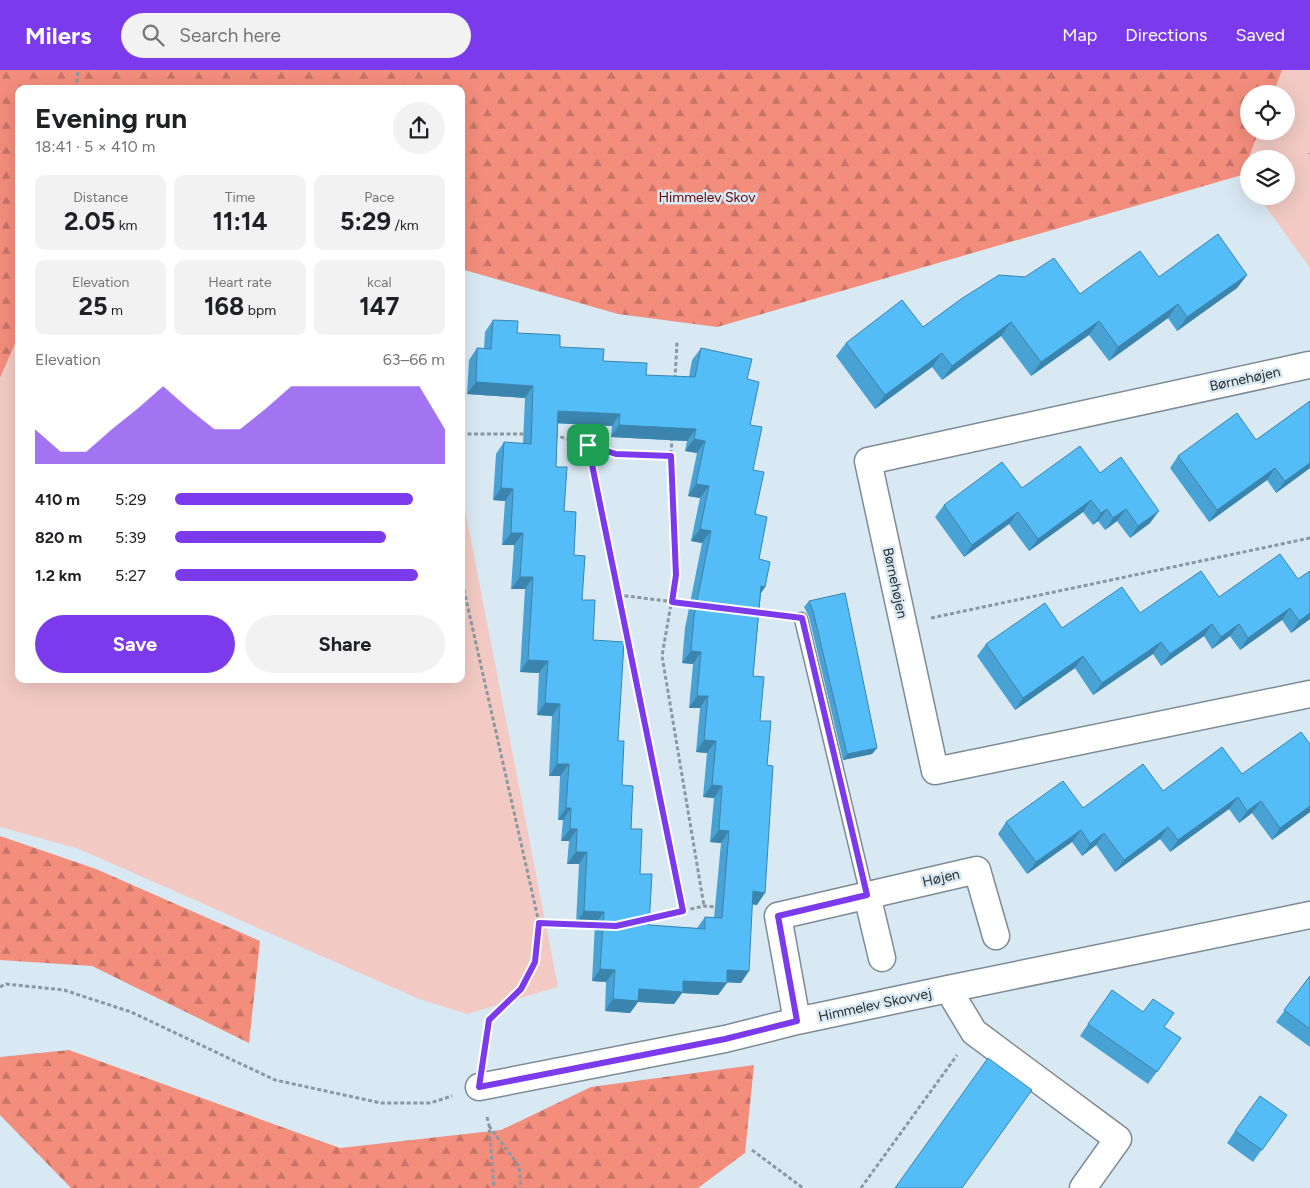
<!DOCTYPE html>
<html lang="en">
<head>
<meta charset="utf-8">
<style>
	:root { --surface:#fff; --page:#f2f2f2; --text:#202124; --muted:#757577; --accent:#7c3aed }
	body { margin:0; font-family:Figtree,sans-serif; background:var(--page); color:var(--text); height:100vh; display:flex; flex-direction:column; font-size:19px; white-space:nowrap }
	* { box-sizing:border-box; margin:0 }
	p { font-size:16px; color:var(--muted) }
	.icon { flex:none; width:28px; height:28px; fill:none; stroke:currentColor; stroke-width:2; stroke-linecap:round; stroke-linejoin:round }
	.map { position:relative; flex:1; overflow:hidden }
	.drawer { position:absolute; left:15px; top:15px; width:450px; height:598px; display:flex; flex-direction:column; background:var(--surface); border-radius:10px; box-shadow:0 5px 20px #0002 }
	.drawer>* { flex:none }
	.controls { position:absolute; left:1240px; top:15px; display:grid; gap:10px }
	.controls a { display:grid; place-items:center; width:55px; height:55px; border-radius:50%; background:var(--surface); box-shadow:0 5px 20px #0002; font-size:25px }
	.pin { position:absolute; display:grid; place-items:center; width:42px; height:42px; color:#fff; margin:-21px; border-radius:10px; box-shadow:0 2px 8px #0006 }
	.round { display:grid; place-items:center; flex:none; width:52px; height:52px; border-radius:26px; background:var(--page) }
	.headline { display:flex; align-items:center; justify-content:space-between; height:85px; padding:0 20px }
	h1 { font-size:28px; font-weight:700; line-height:38px }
	.stats { display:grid; grid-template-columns:repeat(3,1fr); gap:8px; height:85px; padding:5px 20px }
	.stats div { display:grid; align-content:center; border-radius:10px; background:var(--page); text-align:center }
	.stats b { font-size:25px; font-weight:700 }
	.stats small { font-size:14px; font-weight:400 }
	.stats p { font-size:14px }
	.chart { height:140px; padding:10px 20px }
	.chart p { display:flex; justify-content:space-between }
	.chart svg { width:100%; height:90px; margin-top:5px; fill:var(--accent); opacity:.7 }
	.action { display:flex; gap:10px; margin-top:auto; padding:10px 20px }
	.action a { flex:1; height:58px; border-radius:30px; background:var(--accent); color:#fff; font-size:20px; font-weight:700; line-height:58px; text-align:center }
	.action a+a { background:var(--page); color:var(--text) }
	ul { padding:0 20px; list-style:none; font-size:16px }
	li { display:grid; grid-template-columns:80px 60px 1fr; align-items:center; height:38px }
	li i { height:12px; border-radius:6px; background:var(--accent) }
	header { display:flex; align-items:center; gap:30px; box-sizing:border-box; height:70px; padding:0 25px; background:var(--accent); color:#fff }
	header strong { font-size:24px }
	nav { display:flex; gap:28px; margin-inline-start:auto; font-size:18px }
	.search { width:350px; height:45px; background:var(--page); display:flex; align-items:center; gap:12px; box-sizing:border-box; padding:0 18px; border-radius:28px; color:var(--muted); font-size:19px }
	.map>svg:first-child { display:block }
	.grass { fill:#f2cac3 }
	.forest { fill:url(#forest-firs) }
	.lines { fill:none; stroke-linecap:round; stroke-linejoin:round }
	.service-casing { stroke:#7c8b95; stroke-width:15 }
	.minor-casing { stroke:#7c8b95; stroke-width:29 }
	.path { stroke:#8c98a0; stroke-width:3; stroke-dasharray:4 2.5; stroke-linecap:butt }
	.service { stroke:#fff; stroke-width:12 }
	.minor { stroke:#fff; stroke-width:26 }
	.wall { fill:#48a2d4; fill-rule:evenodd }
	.shaded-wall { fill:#3b84ad }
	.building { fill:#54bcf7; stroke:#3b84ad; fill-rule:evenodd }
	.route-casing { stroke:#fff; stroke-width:10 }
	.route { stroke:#7c3aed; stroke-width:6 }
	.labels { text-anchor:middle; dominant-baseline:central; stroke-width:5; stroke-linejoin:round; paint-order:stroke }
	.park-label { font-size:14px; fill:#5e0000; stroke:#d9e9f4 }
	.street-label { font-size:14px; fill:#272d31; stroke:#d9e9f4 }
</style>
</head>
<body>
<header>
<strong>Milers</strong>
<div class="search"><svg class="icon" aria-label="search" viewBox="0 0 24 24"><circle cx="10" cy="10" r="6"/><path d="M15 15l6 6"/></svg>Search here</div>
<nav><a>Map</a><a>Directions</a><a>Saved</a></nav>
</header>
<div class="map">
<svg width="1310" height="1118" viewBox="0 0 1310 1118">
	<defs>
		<pattern id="forest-firs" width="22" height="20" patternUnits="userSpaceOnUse" patternTransform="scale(1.25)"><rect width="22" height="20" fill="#f38d7c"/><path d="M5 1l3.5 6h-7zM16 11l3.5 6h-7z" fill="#c57466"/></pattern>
	</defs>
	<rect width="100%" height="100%" fill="#d9e9f4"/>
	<path class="grass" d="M1282,0h28v198l-52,-72h28v-37h-37v25l-7,-9 17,-44h27v-37h-13z
		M19,265v344h442v-190l97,498 -91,27 -48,-15 -340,-150 -79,-22v-448z"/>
	<path class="forest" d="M0,0h1282l-9,24h-24v37h10l-17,44 -525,152 -99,-13 -157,-45v-180h-442v246l-19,43z
		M0,766l96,33 164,72 -11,102 -157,-77 -92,-6z
		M69,980l271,98 161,-18 90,-43 163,-22 -9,88 -47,35h-627l-71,-73v-58z"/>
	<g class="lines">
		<g class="service-casing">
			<path id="service" d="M801,549l66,276"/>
		</g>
		<g class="minor-casing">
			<path id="minor" d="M1309,295l-441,96 67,310 375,-77
				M867,825l15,63
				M948,919l26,43 144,107 -35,49
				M797,951l-19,-105 199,-46 19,66
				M479,1017l246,-48 72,-18 151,-32 362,-74"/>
		</g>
		<path class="path" d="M76,19l2,-19
			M1310,83v1
			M675,309l2,-37
			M461,364h65
			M554,365l62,19 55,2
			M672,367l-1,19 5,119 -14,81 42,250
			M588,375l95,466
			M461,507l78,346 -4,39 -14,27 -32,31 -6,37
			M618,525l74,9
			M755,543l24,3
			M931,548l379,-80
			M646,849l58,-13 14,1
			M539,853l59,2
			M0,917l6,-3 58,6 67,22 144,68 106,23h49l22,-7
			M487,1047l2,8 5,63
			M489,1056l30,40 2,22
			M752,1080l51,38
			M861,1118l96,-133"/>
		<use href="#service" class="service"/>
		<use href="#minor" class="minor"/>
	</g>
	<path class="wall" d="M1247,205l-10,13 -60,43 -9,-13 -59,43 -20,-26 -58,41 -30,-40 -59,44 -10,-13 -57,42 -39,-53 10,-13 77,-16 102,-50 55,17 79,-17z
		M493,250l24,13 129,42 43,2 3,-17 9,-12 46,31 12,180 6,28 -4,6 -8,83 7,45 -3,184 -5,-1 -11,79 -14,-1 -9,13 -36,-2 -8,11 -36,-2 -8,11 -25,-2 1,-29 -14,-1 3,-57 -19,-1 3,-59h-12l2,-23h-8l2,-21h-5l2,-44h-11l3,-60 -15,-1 2,-42 -19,-1 5,-83h-14l3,-44h-12l3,-44 -12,-1 3,-46 8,-12 19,2 2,-46 -58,-4 2,-34 8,-12 7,1 1,-17zM558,353l54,3 -1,11 76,4 -2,10 12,2 -9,43 12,2 -9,43 11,2 -17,85 -3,35 11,1 -4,44h11l-4,44 11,1 -4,44 11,1 -4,44 11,1 -7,75 -9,-1 -8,11 -48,-3 -9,-51 -18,-89 -4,-44 -36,-141 -18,-89 -8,-44z
		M1310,331v67l-34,25 -9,-13 -58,42 -39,-54 8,-12 78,-16z
		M1100,403l50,50 -20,15 -13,-17 -12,9 -7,-9 -5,4 -10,-13 -54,39 -20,-27 -45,33 -29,-40 9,-12z
		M1310,501v48l-19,14 -9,-13 -42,30 -10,-14 -18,13 -8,-13 -43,30 -8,-12 -60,41 -18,-27 -60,42 -38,-54 9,-12 233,-47 79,-18z
		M809,531l68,147 -5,6 -29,6 -34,-143 -5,-10z
		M1310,674v68l-38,28 -20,-27 -13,10 -10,-14 -59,43 -10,-13 -45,33 -19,-27 -14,11 -10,-14 -45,32 -29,-40 8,-12 77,-14 159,-34z
		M1310,906v71l-34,-25z
		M1088,954l76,3 17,11 -33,46 -68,-48z
		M1287,1045l-34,47 -26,-19 8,-12z"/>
	<path class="shaded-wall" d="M1247,205l-10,13 -60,43 10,-14z
		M1178,234l-10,14 -59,43 9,-14z
		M1099,251l-10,14 -58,41 10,-14z
		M1011,252l-10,14 -59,44 10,-14z
		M942,283l-10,14 -57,42 10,-14z
		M476,312l57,4 -8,12 -58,-4z
		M558,341l62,3 -8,12 -62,-3z
		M619,355l77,4 -9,12 -76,-4z
		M694,369l11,2 -8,12 -12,-2z
		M1310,393v5l-34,25 9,-12z
		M1275,398l-8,12 -58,42 8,-12z
		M696,414l13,2 -9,12 -12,-2z
		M501,418l12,1 -8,12 -12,-1z
		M1091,430l-8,12 -54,39 9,-12z
		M1107,439l-9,12 -5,4 8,-12z
		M1126,439l-9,12 -12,9 8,-12z
		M1159,441l-9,12 -20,15 8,-12z
		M1018,442l-9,12 -45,33 8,-12z
		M700,459l11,2 -9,12 -11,-2z
		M511,463h12l-9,12h-12z
		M520,507h13l-8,12h-14z
		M761,516l4,1 -8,12z
		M1290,538l-8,12 -42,30 8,-12z
		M1310,543v6l-19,14 8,-12z
		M1212,554l-8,12 -43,30 9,-12z
		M1239,554l-9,12 -18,13 9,-12z
		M1161,572l-8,12 -60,41 9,-12z
		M691,581l10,1 -8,12 -11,-1z
		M1083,586l-8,12 -60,42 8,-12z
		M528,590l20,1 -9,12 -19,-1z
		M697,626h11l-8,12h-11z
		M545,633l15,1 -8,12 -15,-1z
		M704,670l12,1 -9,12 -11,-1z
		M877,678l-5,6 -29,6 4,-6z
		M557,694h12l-9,12h-11z
		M712,715l10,1 -8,12 -11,-1z
		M1238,727l-9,12 -59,43 8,-12z
		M1261,731l-9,12 -13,10 8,-12z
		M1310,736v6l-38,28 8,-12z
		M566,738h5l-8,12h-5z
		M1168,757l-8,12 -45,33 9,-12z
		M570,759h7l-8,12h-8z
		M719,760l10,1 -8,12 -11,-1z
		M1081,760l-9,12 -45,32 9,-12z
		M1104,763l-8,12 -14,11 8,-12z
		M576,782h11l-8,12h-12z
		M753,821l12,2 -8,12 -12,-2z
		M584,841l20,1 -9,12 -19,-1z
		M600,899l15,1 -9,12 -14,-1z
		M727,900l22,1 -8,12 -22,-1z
		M683,911l44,2 -9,12 -36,-2 -8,11 -36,-2 -8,11 -25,-2 8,-12 26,-10z"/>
	<path class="building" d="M1218,164l29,41 -60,42 -9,-13 -60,43 -19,-26 -58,41 -30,-40 -59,44 -10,-13 -57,42 -39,-52 56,-43 21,27 38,-28 38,-24 26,2 29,-19 26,36 60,-43 19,26z
		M493,250l25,1 -1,12 43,2v12l44,2 -1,12 44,2 -1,12 49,2 6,-29 51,11 -5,20 12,3 -9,43 12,2 -9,43 11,2 -9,42 12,3 -8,42 11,3 -5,25 -4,-1 -8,90 11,1 -4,44h11l-4,44 6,1 -8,127 -12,-2 -4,80 -22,-1v13l-44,-2v11l-44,-3 -1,12 -25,-2 2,-29 -15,-1 4,-57 -20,-1 3,-59h-11l1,-23h-7l1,-21h-5l3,-44h-12l3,-60 -15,-1 3,-42 -20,-1 5,-83h-13l3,-44h-12l2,-44 -12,-1 3,-46 27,2 2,-58 -57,-4 1,-34 14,1zM558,341l62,3 -1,11 77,4 -2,10 11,2 -9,43 13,2 -9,43 11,2 -17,85 -3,35 10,1 -4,44h11l-4,44 12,1 -4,44 10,1 -3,44 10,1 -7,87 -17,-1v12l-56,-4 3,-51h-12l2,-45h-11l2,-43 -11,-1 2,-44h-6l6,-99 -31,-2 2,-40h-13l3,-44 -11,-1 2,-43 -12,-1 3,-44h-11z
		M1310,331v62l-25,18 -10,-13 -58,42 -39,-54 59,-43 19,27z
		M1080,376l20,27 21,-16 38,54 -21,15 -12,-17 -13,9 -6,-9 -6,4 -10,-13 -53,39 -20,-27 -46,33 -28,-40 58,-43 20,26z
		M1280,484l18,25 12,-8v42l-11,8 -9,-13 -42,30 -9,-14 -18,13 -9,-13 -42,30 -9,-12 -59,41 -19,-27 -60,42 -37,-54 59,-41 17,25 60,-41 18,26 61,-42 18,26z
		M845,523l32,155 -30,6 -34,-143 -4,-10z
		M1301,662l9,12v62l-30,22 -19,-27 -14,10 -9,-14 -60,43 -10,-13 -44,33 -20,-27 -14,11 -9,-14 -45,32 -30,-40 57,-41 20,27 60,-44 20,27 59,-44 20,27z
		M1310,906v53l-26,-19z
		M1112,920l31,22 10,-13 21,14 -10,14 17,11 -24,34 -69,-48z
		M988,988l44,32 -70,98h-67z
		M1260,1026l27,19 -25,35 -27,-19z"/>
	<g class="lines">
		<g class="route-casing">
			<path id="route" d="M588,375l28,9 55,2 5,119 -4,27 130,16 65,277 -89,21 19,105 -72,18 -246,48 10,-67 32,-31 14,-27 4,-39 77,3 67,-15z"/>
		</g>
		<use href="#route" class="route"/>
	</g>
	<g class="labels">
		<g class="park-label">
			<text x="707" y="127">Himmelev Skov</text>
		</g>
		<g class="street-label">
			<text transform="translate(1245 309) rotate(-12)">Børnehøjen</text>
			<text transform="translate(895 513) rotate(78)">Børnehøjen</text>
			<text transform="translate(941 808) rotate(-13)">Højen</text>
			<text transform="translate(875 935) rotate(-12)">Himmelev Skovvej</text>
		</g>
	</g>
</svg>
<div class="controls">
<a><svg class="icon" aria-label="locate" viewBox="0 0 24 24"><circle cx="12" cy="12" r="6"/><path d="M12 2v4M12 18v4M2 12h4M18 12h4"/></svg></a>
<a><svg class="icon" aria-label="layers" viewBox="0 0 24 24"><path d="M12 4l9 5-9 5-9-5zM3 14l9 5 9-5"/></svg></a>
</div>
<div class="pin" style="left:588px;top:375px;background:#1e9e55"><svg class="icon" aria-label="arrive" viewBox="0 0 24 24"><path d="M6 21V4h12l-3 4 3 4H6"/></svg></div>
<section class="drawer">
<div class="headline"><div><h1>Evening run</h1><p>18:41 · 5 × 410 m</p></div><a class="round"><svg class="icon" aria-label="share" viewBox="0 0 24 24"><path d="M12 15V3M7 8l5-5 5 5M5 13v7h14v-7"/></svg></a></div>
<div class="stats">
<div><p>Distance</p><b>2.05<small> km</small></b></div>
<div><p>Time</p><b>11:14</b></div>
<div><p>Pace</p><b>5:29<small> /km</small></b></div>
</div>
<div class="stats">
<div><p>Elevation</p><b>25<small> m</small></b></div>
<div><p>Heart rate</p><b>168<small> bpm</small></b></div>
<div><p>kcal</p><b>147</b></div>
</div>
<div class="chart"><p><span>Elevation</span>63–66 m</p>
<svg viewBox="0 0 160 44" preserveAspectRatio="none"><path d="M0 44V27L10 38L20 38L30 27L40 17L50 6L60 17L70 27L80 27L90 17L100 6L110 6L120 6L130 6L140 6L150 6L160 27V44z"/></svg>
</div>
<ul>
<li><b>410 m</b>5:29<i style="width:88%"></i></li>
<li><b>820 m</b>5:39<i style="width:78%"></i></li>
<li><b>1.2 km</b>5:27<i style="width:90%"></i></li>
</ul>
<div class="action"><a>Save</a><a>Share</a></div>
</section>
</div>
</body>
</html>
